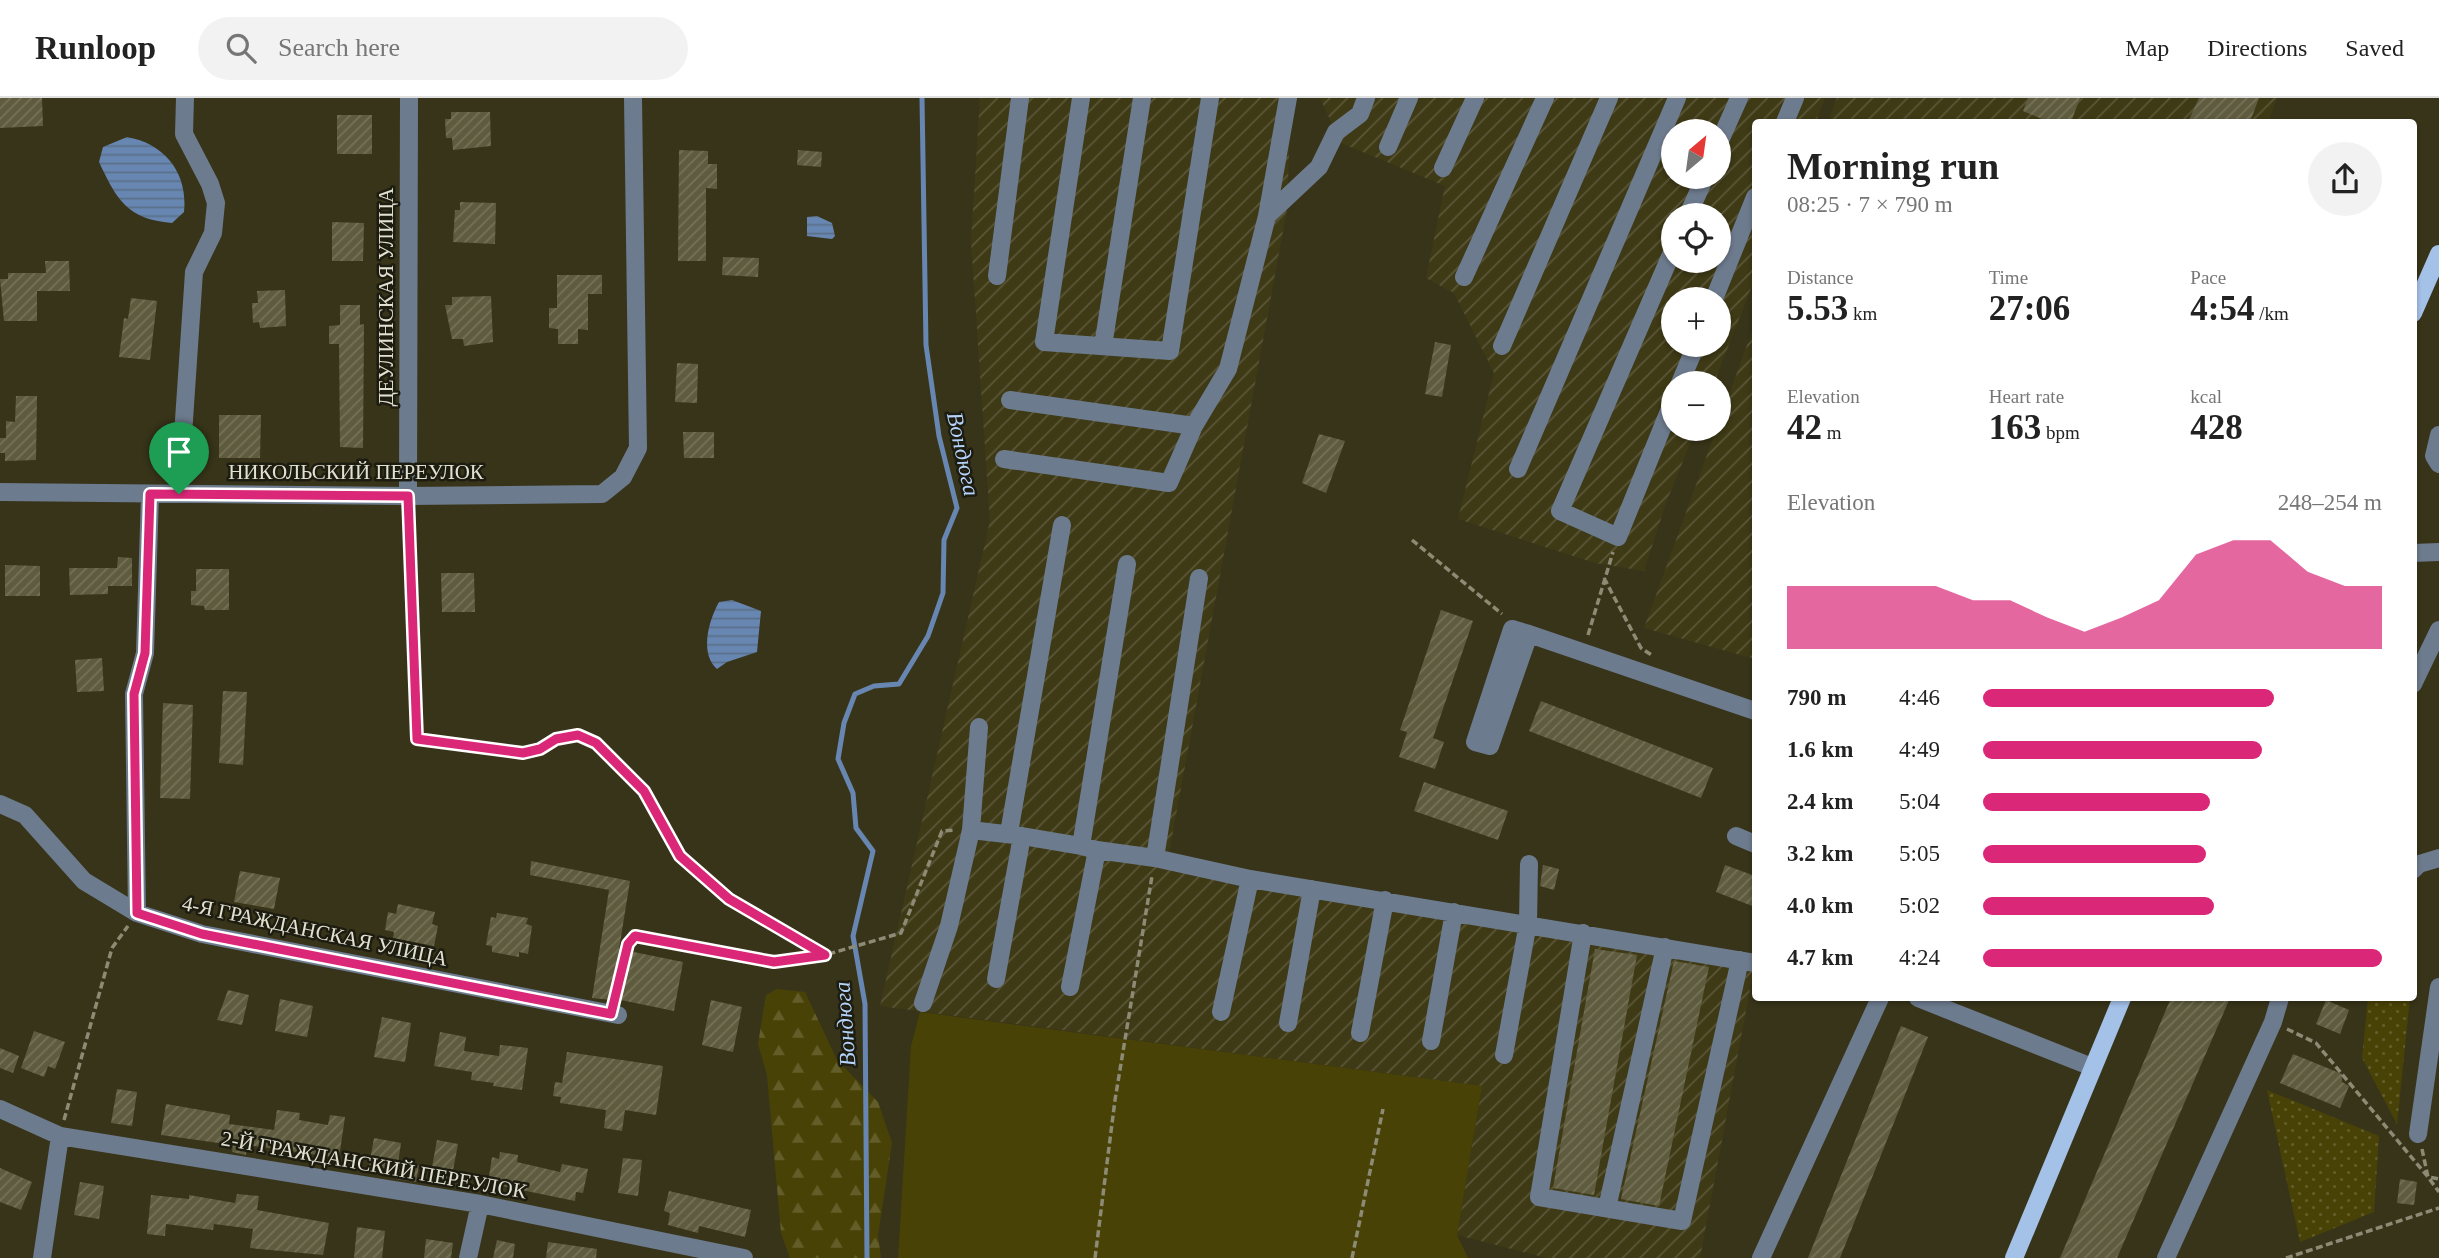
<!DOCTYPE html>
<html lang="en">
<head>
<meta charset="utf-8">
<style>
	:root { --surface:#fff; --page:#f2f2f2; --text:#222; --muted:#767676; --line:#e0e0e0; --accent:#db2777 }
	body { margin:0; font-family:"Times New Roman",serif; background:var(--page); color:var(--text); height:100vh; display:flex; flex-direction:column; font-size:26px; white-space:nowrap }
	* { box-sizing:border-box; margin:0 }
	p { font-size:23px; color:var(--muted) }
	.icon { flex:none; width:38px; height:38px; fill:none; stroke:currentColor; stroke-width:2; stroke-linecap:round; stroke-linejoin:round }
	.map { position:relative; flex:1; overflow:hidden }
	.details { position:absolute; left:1752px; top:21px; width:665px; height:882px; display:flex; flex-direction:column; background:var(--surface); border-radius:7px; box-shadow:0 2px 5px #0004 }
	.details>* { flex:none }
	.needle { width:46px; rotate:29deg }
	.buttons { position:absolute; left:1661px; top:21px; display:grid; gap:14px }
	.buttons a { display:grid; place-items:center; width:70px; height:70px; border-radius:50%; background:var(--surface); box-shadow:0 2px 5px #0004; font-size:35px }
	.pin { position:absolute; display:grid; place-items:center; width:60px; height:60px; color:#fff; margin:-72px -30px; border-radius:50% 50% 50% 0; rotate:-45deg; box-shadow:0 0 7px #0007 }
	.pin .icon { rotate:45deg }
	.round { display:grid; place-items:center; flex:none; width:74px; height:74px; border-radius:37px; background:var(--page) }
	.headline { display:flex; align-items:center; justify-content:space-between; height:119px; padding:0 35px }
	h1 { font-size:38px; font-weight:600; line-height:52px }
	.figures { display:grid; grid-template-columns:repeat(3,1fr); gap:10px; height:119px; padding:7px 35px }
	.figures div { display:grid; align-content:center }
	.figures b { font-size:35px; font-weight:600 }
	.figures small { font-size:19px; font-weight:400 }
	.figures p { font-size:19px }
	.chart { height:196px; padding:14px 35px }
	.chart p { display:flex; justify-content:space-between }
	.chart svg { width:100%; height:126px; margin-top:7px; fill:var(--accent); opacity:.7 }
	ul { padding:0 35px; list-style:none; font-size:23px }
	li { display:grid; grid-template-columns:112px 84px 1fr; align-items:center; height:52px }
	li i { height:18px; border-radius:9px; background:var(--accent) }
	header { display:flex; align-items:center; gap:42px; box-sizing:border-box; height:98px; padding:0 35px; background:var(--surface); border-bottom:2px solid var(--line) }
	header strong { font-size:33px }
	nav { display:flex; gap:38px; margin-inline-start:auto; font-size:24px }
	.search { width:490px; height:63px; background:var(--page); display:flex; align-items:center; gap:18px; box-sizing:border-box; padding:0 24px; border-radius:38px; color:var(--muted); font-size:26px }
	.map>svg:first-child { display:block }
	.industrial { fill:url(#industrial-furrows); fill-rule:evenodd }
	.grass { fill:url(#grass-dots) }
	.forest { fill:url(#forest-firs) }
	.garden { fill:#494206 }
	.water { fill:url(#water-rules) }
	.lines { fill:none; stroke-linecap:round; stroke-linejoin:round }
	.stream { stroke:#6787b2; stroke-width:5 }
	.building { fill:url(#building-hatch) }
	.path { stroke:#8d8a75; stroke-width:3.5; stroke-dasharray:7 3.5; stroke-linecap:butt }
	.minor { stroke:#6d7b8e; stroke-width:18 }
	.major { stroke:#a4c1e8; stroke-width:18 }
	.route-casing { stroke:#fff; stroke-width:14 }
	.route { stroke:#db2777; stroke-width:9 }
	.labels { text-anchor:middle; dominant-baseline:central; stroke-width:5; stroke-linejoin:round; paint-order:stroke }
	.street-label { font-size:21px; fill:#e2e0d0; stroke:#1d1c10 }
	.water-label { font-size:23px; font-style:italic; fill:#b5d2f9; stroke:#1d1c10 }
</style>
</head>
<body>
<header>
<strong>Runloop</strong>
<div class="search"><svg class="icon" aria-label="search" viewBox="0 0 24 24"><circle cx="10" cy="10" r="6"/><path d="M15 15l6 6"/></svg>Search here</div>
<nav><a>Map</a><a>Directions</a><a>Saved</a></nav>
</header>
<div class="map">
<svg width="2439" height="1160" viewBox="0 0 2439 1160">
	<defs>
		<pattern id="industrial-furrows" width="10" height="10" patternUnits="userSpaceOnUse" patternTransform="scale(1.75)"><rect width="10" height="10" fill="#3e3a16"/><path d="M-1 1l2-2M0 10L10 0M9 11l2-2" fill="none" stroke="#5a5637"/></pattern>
		<pattern id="grass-dots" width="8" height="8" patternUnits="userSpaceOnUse" patternTransform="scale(1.75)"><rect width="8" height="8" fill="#494206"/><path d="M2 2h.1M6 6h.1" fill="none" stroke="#635d29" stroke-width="1.8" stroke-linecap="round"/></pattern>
		<pattern id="forest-firs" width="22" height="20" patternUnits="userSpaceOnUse" patternTransform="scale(1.75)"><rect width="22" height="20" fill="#494206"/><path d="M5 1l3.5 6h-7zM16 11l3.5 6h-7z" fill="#635d29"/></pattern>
		<pattern id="water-rules" width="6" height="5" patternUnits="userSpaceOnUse" patternTransform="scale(1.75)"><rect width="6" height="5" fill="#6787b2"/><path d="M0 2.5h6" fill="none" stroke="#5b6f89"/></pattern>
		<pattern id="building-hatch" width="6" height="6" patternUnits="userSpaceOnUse" patternTransform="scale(1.75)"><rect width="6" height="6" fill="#5e5b3e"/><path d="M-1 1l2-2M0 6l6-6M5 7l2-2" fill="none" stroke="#757259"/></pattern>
	</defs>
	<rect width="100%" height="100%" fill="#383419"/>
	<path class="industrial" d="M980,0h311l-4,111 -119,650 587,103 -55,296h-153l-90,-23 25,-149 -602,-80 110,-485 -19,-280z
		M1320,0h505l-9,24h-61v156l-41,105h-41v46h23l-30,74 -22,68 -49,-8 -137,-44 36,-146 -40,-80 -28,-15 19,-92 -104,-43zM1673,33h45v46h-45zM1673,117h45v46h-45zM1673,201h45v46h-45z
		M1837,0h440l-9,24h-440z
		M1755,225v336l-111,-31z"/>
	<path class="grass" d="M2368,900h42l-13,126 -35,-66z
		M2267,992l112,46 -5,76 -74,30z"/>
	<path class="forest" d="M777,891l28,3 32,68 41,42 14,41 -14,92 3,23h-91l-9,-25 -14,-158 -9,-31 8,-49z"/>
	<path class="garden" d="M920,914l562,74 -25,149 11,23h-570l13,-212z"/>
	<path class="water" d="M127,39c39,7 61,37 57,75l-12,11c-45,-4 -55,-23 -73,-61l4,-15z
		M817,118l15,7 3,13 -3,3 -25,-3v-19z
		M732,502l29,11 -4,41 -30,10 -10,7c-18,-16 -8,-49 2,-67z"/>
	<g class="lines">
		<path class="stream" d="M867,1160l-2,-254 -12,-68 20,-85 -17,-23 -3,-35 -15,-34 6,-36 11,-29 19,-8 25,-2 29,-48 15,-43 1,-53 13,-32 -18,-72 -13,-91 -4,-247"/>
	</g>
	<path class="building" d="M0,0h42l1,28 -43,2z
		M2028,0h52l-9,24h-22l-26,-11z
		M2199,0h60l-9,24h-62z
		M451,14h39l1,34 -38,4 -1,-12h-6l-1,-19h6z
		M337,17h35v39h-35z
		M679,52l29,1v13h9v25l-11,-1v73h-28z
		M798,52l24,2 -1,15 -24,-2z
		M460,104l36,1 -1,41 -42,-2 2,-32h5z
		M332,124l32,1 -1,38h-31z
		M723,159l36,1 -1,19 -36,-2z
		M45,163h24l1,30h-33v30h-33l-4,-42h8v-6h38z
		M557,177h45v19h-14v36l-10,-1v15h-20v-15l-9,-1v-20h8z
		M285,192l1,36 -26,2 -1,-6 -6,1 -1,-20h6l-1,-12z
		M491,198l2,46 -29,4 -1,-7h-11l-7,-34h7v-8z
		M131,200l26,3 -7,59 -31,-3 5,-39 4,1z
		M340,207h20v20l4,-1 -1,124 -23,-1 -1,-103h-10v-18l11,-1z
		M1435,244l16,3 -9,52 -17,-3z
		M677,265l21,1 -1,39 -22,-1z
		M16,298h21l-1,64 -31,1v-8h-5v-15h6v-17l9,1z
		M219,317h42l-1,43h-41z
		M683,334h31v26h-30z
		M1319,336l26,7 -19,52 -24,-10z
		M118,459l14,1v28h-24v8l-38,1 -1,-27h48z
		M5,467l35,1v30h-35z
		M196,471h33v41h-24l-1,-4 -13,-1v-14h5z
		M441,475h33l1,39h-33z
		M1441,512l32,11 -40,117 11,4 -9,27 -36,-12 8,-25 -7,-2z
		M102,560l2,33 -27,1 -2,-32z
		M223,593l24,1 -4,73 -24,-2z
		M1541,603l172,67 -12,30 -172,-67z
		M163,605l30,2 -3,94 -30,-1z
		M1424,684l84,29 -10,29 -84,-29z
		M531,763l99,20 -11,68 64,13 -9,49 -63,-13v2l-19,-2 17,-108 -79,-15z
		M1543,767l16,4 -5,21 -14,-4z
		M1725,767l30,11v31l-39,-15z
		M240,773l40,7 -6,31 -40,-7z
		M398,806l37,8 -3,12 6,2 -4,20 -41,-8 1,-6 -9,-2 3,-18 8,2z
		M497,815l31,5 -2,6 6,2 -4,28 -9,-2v5l-27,-5v-6l-6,-1 5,-28 5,1z
		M1595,851l42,6 -43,240 -41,-7z
		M1674,863l35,6 -50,239 -38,-7z
		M228,892l21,5 -7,30 -25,-5z
		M2171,900h59l-113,260h-57z
		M280,901l33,7 -6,31 -32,-6z
		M711,902l31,7 -9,45 -31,-7z
		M2326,902l23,10 -9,24 -24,-10z
		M382,919l29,6 -6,39 -31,-5z
		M1901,928l27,11 -88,221h-32z
		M34,933l31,11 -10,27 -7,-3 -4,11 -23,-9z
		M440,934l26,5 -2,14 35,5 1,-11 28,3 -6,42 -29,-4 1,-3 -23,-3 1,-8 -38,-6z
		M0,950l19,8 -6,17 -13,-5z
		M567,954l96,14 -7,49 -31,-5 -3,21 -18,-3 2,-18 -46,-7 1,-6 -8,-1 2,-14 7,1z
		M2293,956l49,20v8l7,4 -9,22 -60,-25z
		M117,991l20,3 -5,34 -21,-3z
		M166,1006l64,11 -1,9 45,6 3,-20 23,3 -1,7 29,5 2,-10 15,2 -6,41 -92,-13 -1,10 -14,-3 1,-7 -72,-10z
		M374,1040l27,5 -4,27 -28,-4z
		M437,1042l21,4 -7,37 -21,-3z
		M500,1054l18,3 -1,7 43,10 2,-8 26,5 -5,24 -7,-1 -1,9 -87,-18 4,-26 7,2z
		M623,1060l19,2 -4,36 -20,-3z
		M398,1064l21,3 -3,17 -20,-3z
		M0,1070l32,14 -11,28 -21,-8z
		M2400,1081l17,3 -3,23 -17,-2z
		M80,1084l24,4 -5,33 -25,-4z
		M669,1093l82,19 -6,27 -46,-11 -1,7 -30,-8 2,-12 -6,-2z
		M237,1096l22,2 -2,14 72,13 -6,32 -73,-7 3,-19 -39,-5 -1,6 -47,-6 -1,12 -18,-2 4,-39 38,4v-4l46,8z
		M357,1129l28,4 -3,27h-28z
		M426,1141l27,4 -2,15h-27z
		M497,1142l18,4 -2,14h-20z
		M548,1144l49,7 -1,9h-50z"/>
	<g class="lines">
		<path class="path" d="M408,414l9,227 106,14 17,-4 16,-10 22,-4 18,8 48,48 36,65 49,43 36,23 51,25 9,8 76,-22 41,-102 13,-1
			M1412,442l90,74
			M1604,480l37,70 12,8
			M1588,537l25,-83
			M616,899l12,-53 7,-8 139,26 51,-7
			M2287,931l29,14 112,134 11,2
			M64,1022l48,-172 16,-22
			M2422,1051l6,28 11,15
			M1095,1160l20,-158 37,-224
			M1352,1160l31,-149
			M2286,1160l153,-50"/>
		<path class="minor" d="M1081,0l-37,244 126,9 40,-253
			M1785,24l10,-24
			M1718,47l21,-47
			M1388,49l21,-49
			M1443,70l32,-70
			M1688,117l17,-38
			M1267,118l52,-49 17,-35 24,-18 6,-16
			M1673,152l-113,261 58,26 55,-136
			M997,178l23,-178
			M1464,179l81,-179
			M1714,201l41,-102
			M1103,248l39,-248
			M1502,248l107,-248
			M1680,285l16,-38
			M1010,302l184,26
			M2439,337l-5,21 5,8
			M1004,361l165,24 25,-57 34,-57 39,-153 21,-118
			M1518,371l159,-371
			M0,394l408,4 194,-2 21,-17 15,-29 -5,-350
			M179,396l15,-222 19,-39 3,-30 -6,-19 -26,-50 1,-36
			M408,398l1,-398
			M2413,455l26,-1
			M1529,536l-39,112 -15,-4 37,-113 17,5 226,77
			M2413,586l26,-54
			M0,706l25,11 59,66 53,32 65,21 416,81
			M971,732l8,-103
			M1009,735l53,-308
			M1022,738l59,10
			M1736,738l19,8
			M1097,752l58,8 44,-280
			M1155,760l95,21 505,84
			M2413,772l6,-6 20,-6
			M137,815l-3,-219 11,-41 5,-159
			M1583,835l-44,264 143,24 58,-261
			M1070,889l27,-137 -16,-4 46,-282
			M1918,900l174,69
			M923,905l26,-77 22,-96 51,6 -26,143
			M1221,914l29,-133
			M1288,925l24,-134
			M1360,935l25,-133
			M1431,943l23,-129
			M1504,957l24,-132 1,-59
			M0,1011l60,27 420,68 264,54
			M2418,1036l21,-147
			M1607,1110l58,-261
			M42,1160l18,-122
			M468,1160l12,-54
			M1761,1160l119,-260
			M2166,1160l107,-236 7,-24"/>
		<path class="major" d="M2413,215l26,-59
			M2014,1160l108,-260"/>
	</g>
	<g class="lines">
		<g class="route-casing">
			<path id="route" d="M150,396l258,2 9,243 106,14 17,-4 16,-10 22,-4 18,8 48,48 36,65 49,43 96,56 -51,7 -139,-26 -7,8 -17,70 -409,-80 -65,-21 -3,-219 11,-41z"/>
		</g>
		<use href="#route" class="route"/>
	</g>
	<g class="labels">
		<g class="street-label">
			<text transform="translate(386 199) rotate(-90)">ДЕУЛИНСКАЯ УЛИЦА</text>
			<text x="356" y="374">НИКОЛЬСКИЙ ПЕРЕУЛОК</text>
			<text transform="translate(315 833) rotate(12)">4-Я ГРАЖДАНСКАЯ УЛИЦА</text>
			<text transform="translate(374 1067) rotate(10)">2-Й ГРАЖДАНСКИЙ ПЕРЕУЛОК</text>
		</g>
		<g class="water-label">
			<text transform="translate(963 356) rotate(78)">Вондюга</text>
			<text transform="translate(845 926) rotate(-94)">Вондюга</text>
		</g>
	</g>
</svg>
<div class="buttons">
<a><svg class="needle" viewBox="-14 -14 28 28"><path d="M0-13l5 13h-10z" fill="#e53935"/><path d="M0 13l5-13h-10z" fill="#767676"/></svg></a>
<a><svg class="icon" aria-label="locate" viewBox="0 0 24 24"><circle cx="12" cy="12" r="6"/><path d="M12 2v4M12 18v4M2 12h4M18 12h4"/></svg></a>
<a>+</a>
<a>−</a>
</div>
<div class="pin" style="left:179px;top:396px;background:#1e9e55"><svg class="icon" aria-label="arrive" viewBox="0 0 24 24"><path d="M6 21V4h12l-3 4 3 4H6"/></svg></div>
<section class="details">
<div class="headline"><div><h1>Morning run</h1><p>08:25 · 7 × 790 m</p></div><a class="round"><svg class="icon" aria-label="share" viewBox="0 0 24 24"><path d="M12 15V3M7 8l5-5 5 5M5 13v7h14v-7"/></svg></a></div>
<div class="figures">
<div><p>Distance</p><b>5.53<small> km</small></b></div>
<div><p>Time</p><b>27:06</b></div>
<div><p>Pace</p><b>4:54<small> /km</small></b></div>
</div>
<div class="figures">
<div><p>Elevation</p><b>42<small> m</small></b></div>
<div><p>Heart rate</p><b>163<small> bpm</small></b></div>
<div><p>kcal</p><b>428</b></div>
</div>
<div class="chart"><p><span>Elevation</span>248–254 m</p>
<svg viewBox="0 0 160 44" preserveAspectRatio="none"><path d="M0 44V22L10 22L20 22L30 22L40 22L50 27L60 27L70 33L80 38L90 33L100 27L110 11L120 6L130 6L140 17L150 22L160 22V44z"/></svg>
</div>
<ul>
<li><b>790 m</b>4:46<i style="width:73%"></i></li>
<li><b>1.6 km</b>4:49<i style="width:70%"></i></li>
<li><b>2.4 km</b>5:04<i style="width:57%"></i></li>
<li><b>3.2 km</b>5:05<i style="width:56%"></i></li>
<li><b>4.0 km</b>5:02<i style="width:58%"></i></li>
<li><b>4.7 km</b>4:24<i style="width:100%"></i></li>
</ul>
</section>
</div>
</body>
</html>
